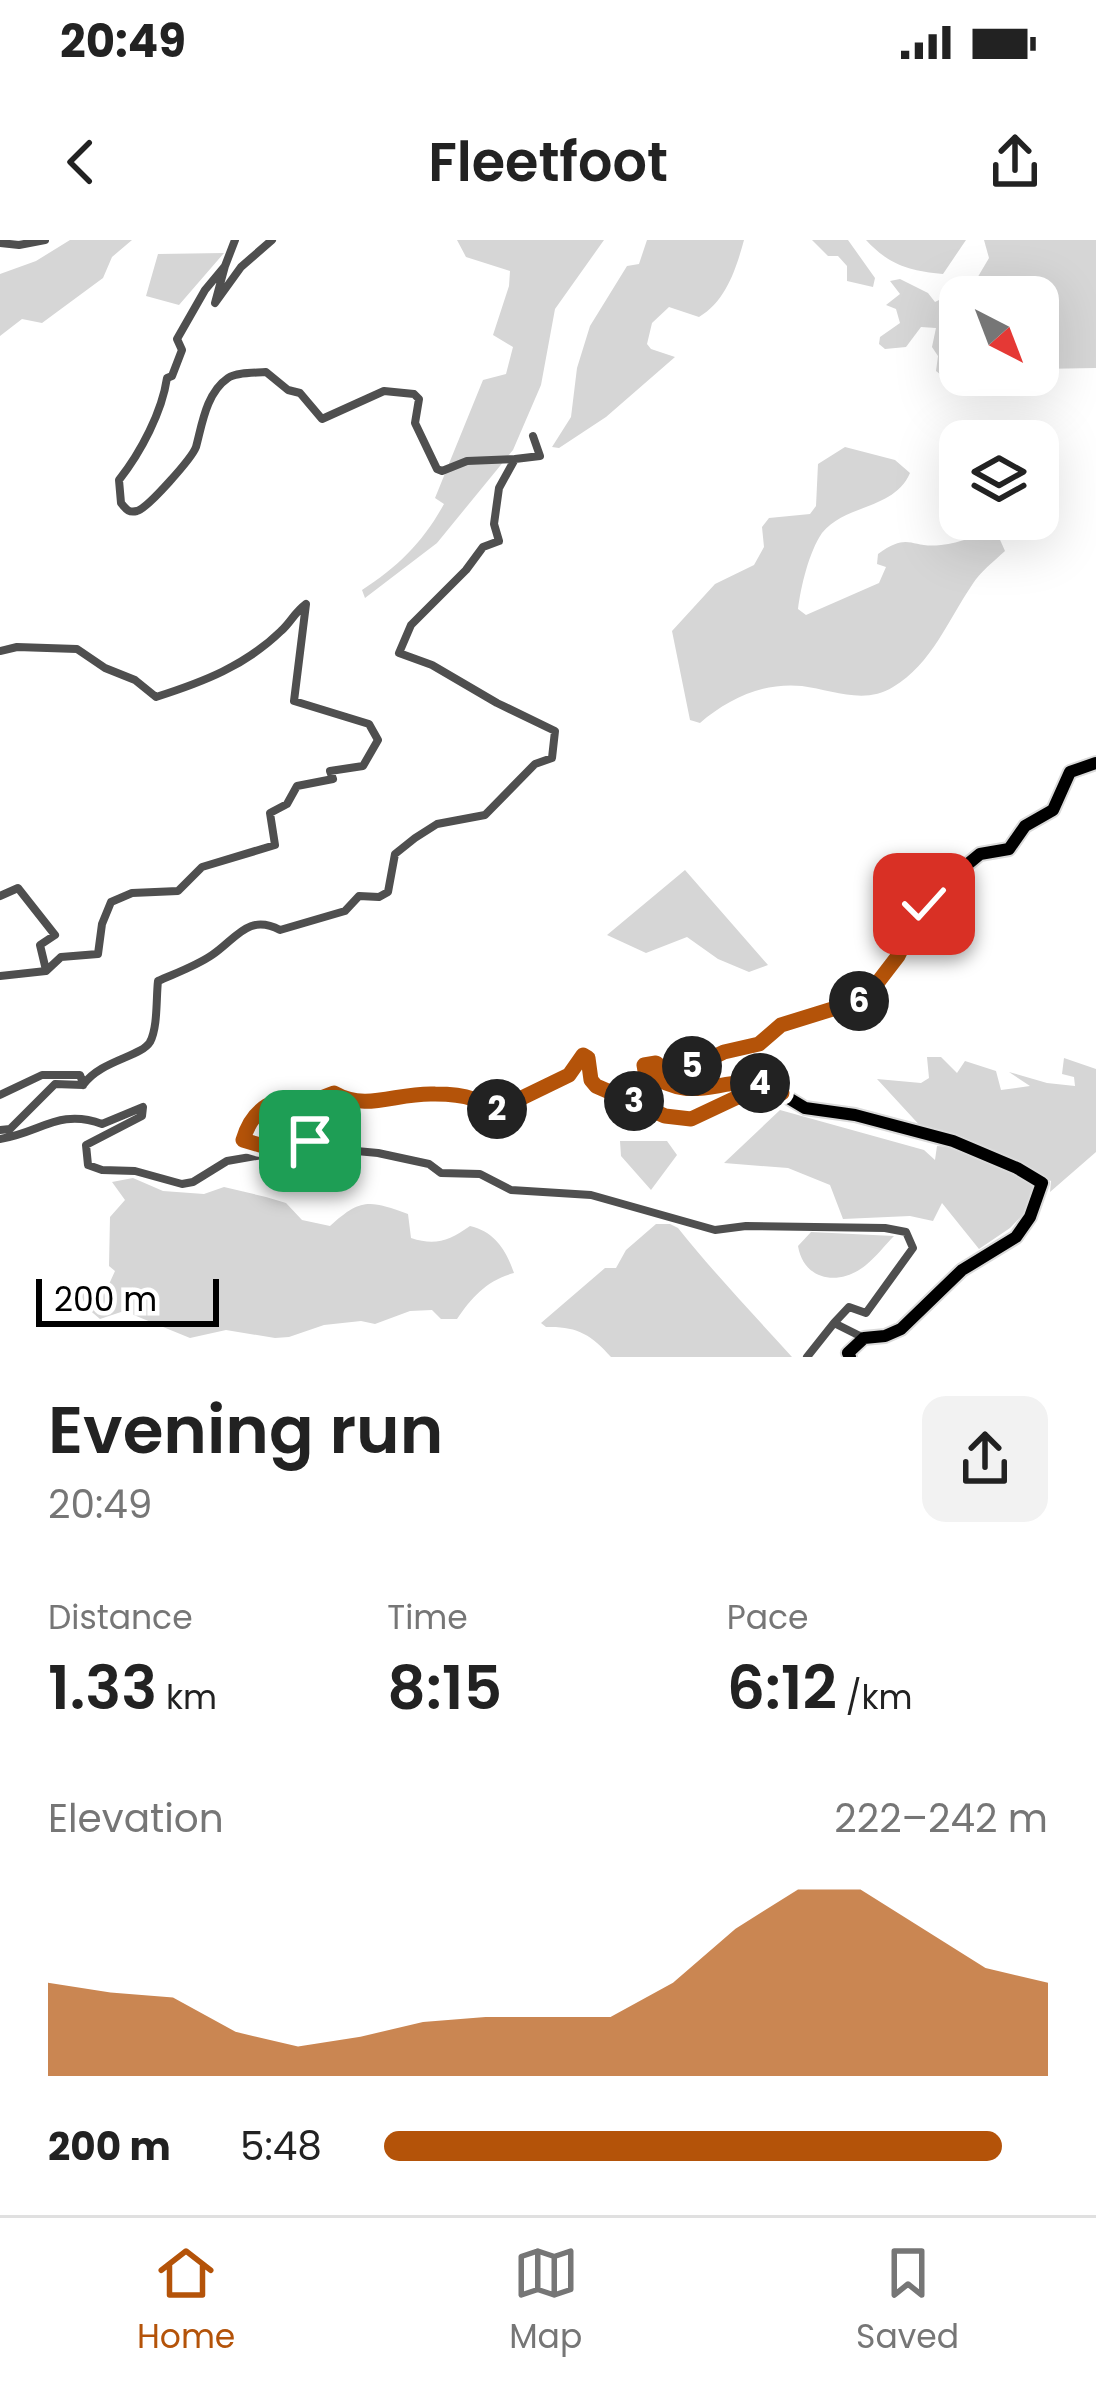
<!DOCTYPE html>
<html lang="en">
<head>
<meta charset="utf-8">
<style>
	:root { --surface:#fff; --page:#f2f2f2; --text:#222; --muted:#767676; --line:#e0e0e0; --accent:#b45309 }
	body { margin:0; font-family:Poppins,sans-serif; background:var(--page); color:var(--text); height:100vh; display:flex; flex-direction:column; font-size:45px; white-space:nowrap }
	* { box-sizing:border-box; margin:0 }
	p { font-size:39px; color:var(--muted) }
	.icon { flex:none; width:66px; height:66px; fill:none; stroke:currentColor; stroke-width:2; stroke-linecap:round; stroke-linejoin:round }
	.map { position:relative; height:1117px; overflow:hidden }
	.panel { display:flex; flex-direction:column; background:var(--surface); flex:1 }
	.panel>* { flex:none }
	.needle { width:78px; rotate:138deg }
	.fabs { position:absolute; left:939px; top:36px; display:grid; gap:24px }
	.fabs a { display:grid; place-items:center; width:120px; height:120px; border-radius:24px; background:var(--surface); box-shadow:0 12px 48px #0002; font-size:60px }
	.scale { position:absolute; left:36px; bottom:30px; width:183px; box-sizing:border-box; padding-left:12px; border:6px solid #000; border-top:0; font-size:33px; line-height:42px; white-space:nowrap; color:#000; -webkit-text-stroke:9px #fff; paint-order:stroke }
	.pin { position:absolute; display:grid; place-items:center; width:102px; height:102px; color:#fff; margin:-51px; border-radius:24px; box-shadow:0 6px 18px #0006 }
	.km { position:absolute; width:60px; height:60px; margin:-30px; border-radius:50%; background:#222; color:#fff; font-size:33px; line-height:60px; text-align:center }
	.round { display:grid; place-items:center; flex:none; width:126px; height:126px; border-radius:24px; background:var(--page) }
	.head { display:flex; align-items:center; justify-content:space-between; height:204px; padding:0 48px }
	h1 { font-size:66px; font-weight:600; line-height:90px }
	.figures { display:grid; grid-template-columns:repeat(3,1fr); gap:18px; height:204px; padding:12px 48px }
	.figures div { display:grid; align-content:center }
	.figures b { font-size:60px; font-weight:600 }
	.figures small { font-size:33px; font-weight:400 }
	.figures p { font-size:33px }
	.chart { height:336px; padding:24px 48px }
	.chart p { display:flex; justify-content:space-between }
	.chart svg { width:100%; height:216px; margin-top:12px; fill:var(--accent); opacity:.7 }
	ul { padding:0 48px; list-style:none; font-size:39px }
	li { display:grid; grid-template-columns:192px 144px 1fr; align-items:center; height:90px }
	li i { height:30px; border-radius:15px; background:var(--accent) }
	.status { display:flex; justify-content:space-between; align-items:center; height:84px; padding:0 60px; background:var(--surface); direction:ltr }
	.status svg { height:33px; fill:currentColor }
	header { display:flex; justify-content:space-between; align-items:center; height:156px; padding:0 48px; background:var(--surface); font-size:54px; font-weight:600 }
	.dock { display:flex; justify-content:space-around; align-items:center; height:168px; border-top:3px solid var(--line); background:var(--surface); font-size:33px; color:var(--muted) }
	.dock a { display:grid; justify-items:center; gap:6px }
	.dock .active { color:var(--accent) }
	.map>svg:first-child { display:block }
	.green { fill:#d6d6d6 }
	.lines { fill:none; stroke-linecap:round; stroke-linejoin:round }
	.major-casing { stroke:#dbdbdb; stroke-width:16 }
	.minor { stroke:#4f4f4f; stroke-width:8 }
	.major { stroke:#000; stroke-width:12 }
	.route-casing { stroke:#fff; stroke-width:24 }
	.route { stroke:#b45309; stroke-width:15 }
</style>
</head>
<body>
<div class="status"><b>20:49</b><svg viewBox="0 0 49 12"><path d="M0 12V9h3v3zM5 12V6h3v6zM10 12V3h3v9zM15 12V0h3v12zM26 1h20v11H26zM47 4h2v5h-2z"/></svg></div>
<header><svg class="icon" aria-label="back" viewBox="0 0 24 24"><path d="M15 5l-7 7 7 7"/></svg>Fleetfoot<svg class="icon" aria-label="share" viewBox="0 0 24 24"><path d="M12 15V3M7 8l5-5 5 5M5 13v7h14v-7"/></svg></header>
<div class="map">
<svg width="1096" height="1117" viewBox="0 0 1096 1117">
	<rect width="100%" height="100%" fill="#fff"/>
	<path class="green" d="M70,0h62l-20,17 -9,21 -61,45 -20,-4 -22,17v-62l36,-13z
		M457,0h147l-49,69 -14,76 -28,65 -76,93 -72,55 -3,-8c36,-23 61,-48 82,-86l-9,-6 48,-118 23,-6 7,-27 -20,-12 16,-49 1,-15 -44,-14z
		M647,0h97c-8,29 -18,61 -45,77l-30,-10 -17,16 -5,21 4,5 24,8 -69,60 -47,31 -7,-1 19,-30 6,-49 13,-42 37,-60 12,-2z
		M812,0h36l27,38 -2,9 -26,-6v-15l-9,-10h-10z
		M866,0h100l-23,34c-33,-3 -54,-9 -77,-34z
		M984,0h112v128l-58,1v-72h-72l23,-39z
		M224,13l-45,52 -33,-9 12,-42z
		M900,39l28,14 7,9 16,-8 9,6v75h41l4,12 -24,9 -18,-20 -18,2 -9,-7 2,-15 -6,-9 4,-19 -15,-1 -15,20 -21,2 -6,-5 1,-7 20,-14 -4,-14 -10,-4 14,-11 -10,-13z
		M845,207l50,13 15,13c-16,37 -65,31 -88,60 -13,19 -21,53 -24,76l8,6 73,-32 7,-16 -9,-3 1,-10c32,-23 32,-5 63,-9 20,-2 36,-11 56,-12l8,18c-12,11 -25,21 -33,34 -24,35 -40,79 -79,102 -28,18 -61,3 -91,-1 -39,-4 -74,13 -102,37l-10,-3 -18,-89 43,-47 39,-19 10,-18 -2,-20 7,-9 41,-4 6,-8 2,-42z
		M685,630l83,95 -19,7 -31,-13 -31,-22 -41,16 -39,-18z
		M927,817h14l16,16 8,-12 31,10 5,19 29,-4 -21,-14 38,11 28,3 -1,-9 -12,-3 2,-16 32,11v83l-46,40 1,-11 -89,-43 -38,-8 -47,-51 44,4 8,-5z
		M780,870l144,40 11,10 2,-14c28,1 76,24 97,41l3,13 -27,28 -31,21 -37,-46 -9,18 -23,-5 -67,3 -13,-34 -42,-17 -64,-5z
		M620,901h47l10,14 -26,35 -30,-34z
		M133,938l30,13 41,3 20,-7 42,10 20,6 16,17 28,6c31,-28 39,-26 78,-12l3,24c24,8 38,3 59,-12 25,6 36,24 44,47 -27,7 -42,24 -57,46h-16l-9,-9 -22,1 -35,13 -14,-3 -37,4 -35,12 -14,1 -49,-8 -36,8 -66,-27 -24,8 -14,-12 -10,-24 29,10 10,-22 -6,-5 1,-49 15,-17 -13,-18z
		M656,984h14l8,4c36,45 75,86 114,129h-181c-20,-23 -35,-31 -65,-30l-5,-4 64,-55h11l10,-18z
		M811,992l83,4c-9,9 -18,21 -28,29 -25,21 -62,17 -68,-19z"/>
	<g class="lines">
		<g class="major-casing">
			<path id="major" d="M647,823l-2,8 30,19 69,-8 21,2 40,24 50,7 98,26 64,27 25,15 -12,34 -14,20 -54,33 -61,59 -16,7 -21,2 -16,15 2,4
				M647,823l31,11 46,-22 35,-8 22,-19 83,-26 34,-44 31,-59 51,-42 29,-5 16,-23 28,-16 17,-38 26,-9"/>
		</g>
		<path class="minor" d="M272,0l-31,27 -26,36 10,-37 -20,24 -28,49 5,11 -10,26 -5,2c-5,34 -26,74 -48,102l2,23c5,6 7,10 16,8 11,-3 55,-53 59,-64 6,-22 10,-54 32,-69 9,-6 27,-5 38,-6l22,18 12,3 22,26 62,-28 30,3 5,5 -4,24 22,46 5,2 25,-10 48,-2
			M0,3l19,2 26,-5
			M225,26l10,-26
			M0,411l17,-4 60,2 28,19 30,12 21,17c47,-15 89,-31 125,-66 10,-9 13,-18 25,-27l-12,97 75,23 9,16 -15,26 -33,5 3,8 -36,7 -10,18 -17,9 5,32 -73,22 -24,24 -46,2 -21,9 -9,22 -4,30 -37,3 -15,14 -46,5
			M0,656l18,-8 37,47 -15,10 6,25
			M83,845c18,-25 58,-28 67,-43 8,-15 6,-44 8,-61 18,-8 38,-15 54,-26 24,-16 36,-42 68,-25l65,-19 14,-15 20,1 9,-5 7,-38 20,-16 22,-14 48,-9 50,-51 17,-6 3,-27 -58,-28 -65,-38 -33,-12 12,-28 55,-55 17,-23 16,-6 -5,-17 5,-36 16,-29 25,-3 -7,-20
			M0,855l42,-20h38l3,8
			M0,890l10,-1 45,-45 28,1
			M0,899c40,-6 59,-31 102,-15l41,-17 -1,9 -56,29 2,20 14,5 33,1 47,13 11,-2 34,-21 41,-7 10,-7v-7l-18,5 -17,-5c9,-31 33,-48 65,-37l25,-10c34,19 64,-1 102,1 11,0 27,1 37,5 11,5 15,10 27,10l70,-34 14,-20 5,3 3,22 5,6 69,30 26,3 51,-24 38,-2
			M279,906l17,-7 28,9 54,5 51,11 12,9 39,1 31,16 80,5 124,35 31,-4 139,2 21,4 7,16 -47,65 -17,-6 -15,16 30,15
			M807,1117l27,-34"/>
		<use href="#major" class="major"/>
	</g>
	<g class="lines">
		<g class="route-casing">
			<path id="route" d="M310,901l-26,1 -6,5v-7l-18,5 -17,-5c9,-31 33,-48 65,-37l26,-10c33,19 63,-1 101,1 12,0 27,1 38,5 10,5 14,10 26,10l70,-34 14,-20 5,3 3,22 5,6 69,30 26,3 51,-24 40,-2c-56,-30 -79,20 -137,-22l-1,-6 12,-2 13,10 9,1 46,-22 35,-8 22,-19 84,-26 33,-43 26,-52"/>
		</g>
		<use href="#route" class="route"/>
	</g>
</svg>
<div class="fabs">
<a><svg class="needle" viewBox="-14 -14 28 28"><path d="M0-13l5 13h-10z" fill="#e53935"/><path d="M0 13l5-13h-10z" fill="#767676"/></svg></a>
<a><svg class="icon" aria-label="layers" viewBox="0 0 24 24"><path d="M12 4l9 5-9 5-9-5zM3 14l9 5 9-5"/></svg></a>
</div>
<div class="scale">200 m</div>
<div class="pin" style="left:310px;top:901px;background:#1e9e55"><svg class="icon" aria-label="arrive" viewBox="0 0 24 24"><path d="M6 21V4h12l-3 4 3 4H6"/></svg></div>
<div class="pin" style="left:924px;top:664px;background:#d93025"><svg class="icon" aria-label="check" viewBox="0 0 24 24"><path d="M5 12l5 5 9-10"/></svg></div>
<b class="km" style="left:497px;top:869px">2</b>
<b class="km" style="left:634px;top:861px">3</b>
<b class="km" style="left:760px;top:843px">4</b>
<b class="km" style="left:692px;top:826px">5</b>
<b class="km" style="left:859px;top:761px">6</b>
</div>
<section class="panel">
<div class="head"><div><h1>Evening run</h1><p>20:49</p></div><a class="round"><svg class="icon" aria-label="share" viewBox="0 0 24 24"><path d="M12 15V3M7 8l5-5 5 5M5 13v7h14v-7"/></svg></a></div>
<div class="figures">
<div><p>Distance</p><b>1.33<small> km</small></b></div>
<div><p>Time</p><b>8:15</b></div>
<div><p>Pace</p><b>6:12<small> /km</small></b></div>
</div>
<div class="chart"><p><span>Elevation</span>222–242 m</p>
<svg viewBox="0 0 160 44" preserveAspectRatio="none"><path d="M0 44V25L10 27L20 28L30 35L40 38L50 36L60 33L70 32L80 32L90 32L100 25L110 14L120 6L130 6L140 14L150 22L160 25V44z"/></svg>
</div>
<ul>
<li><b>200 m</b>5:48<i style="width:93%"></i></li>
</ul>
</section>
<nav class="dock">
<a class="active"><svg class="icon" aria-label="home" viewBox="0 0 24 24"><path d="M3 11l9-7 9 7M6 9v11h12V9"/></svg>Home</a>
<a><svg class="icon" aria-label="map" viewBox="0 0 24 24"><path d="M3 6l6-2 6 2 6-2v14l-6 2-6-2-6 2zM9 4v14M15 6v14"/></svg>Map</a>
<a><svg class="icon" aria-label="saved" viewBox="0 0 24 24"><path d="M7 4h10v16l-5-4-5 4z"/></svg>Saved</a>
</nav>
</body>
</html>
